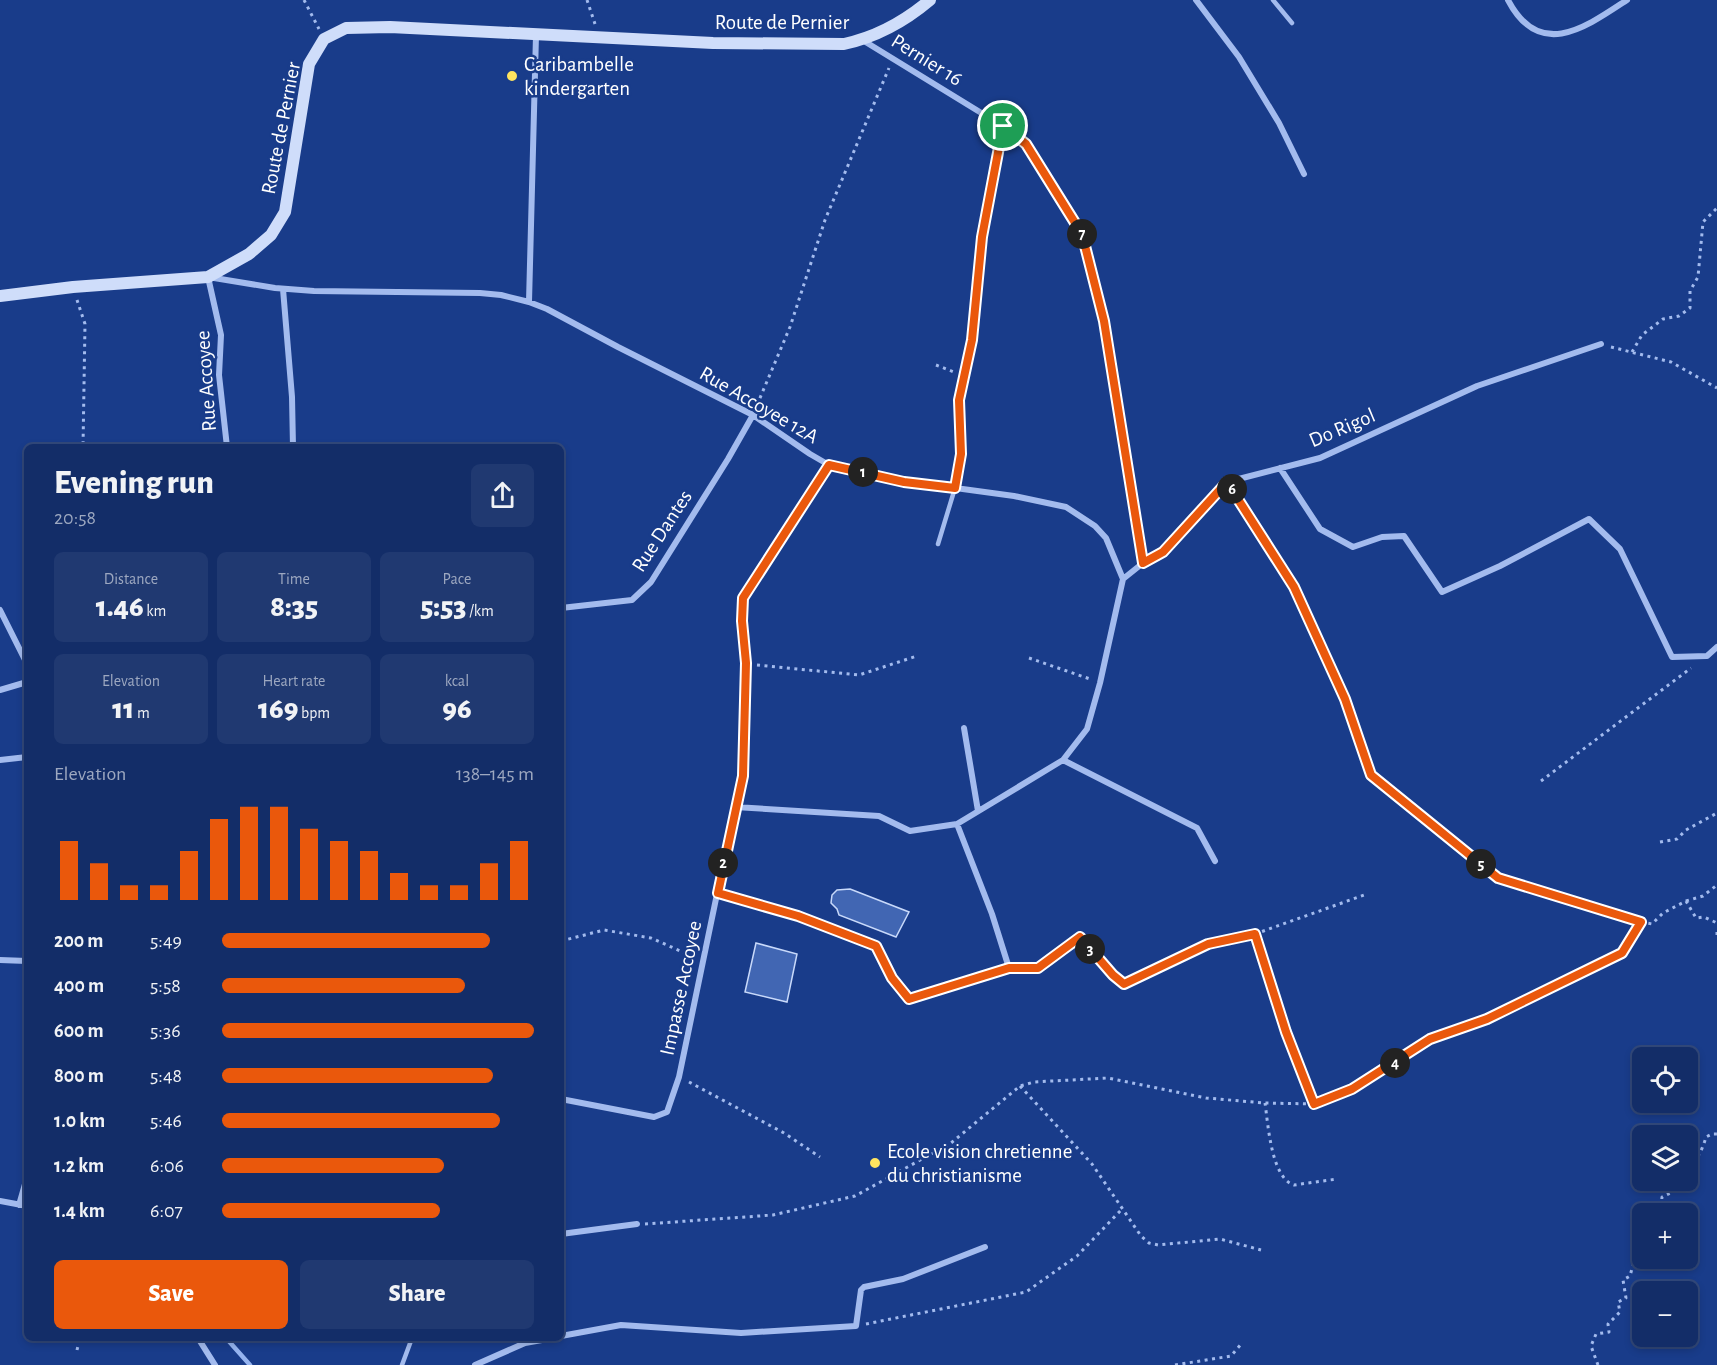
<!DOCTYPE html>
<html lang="en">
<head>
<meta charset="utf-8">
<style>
	:root { --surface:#132d68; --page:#203971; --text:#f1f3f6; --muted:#9da8c0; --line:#32497c; --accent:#ea580c }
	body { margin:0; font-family:"Alegreya Sans",sans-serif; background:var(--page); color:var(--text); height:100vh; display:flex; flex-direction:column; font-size:22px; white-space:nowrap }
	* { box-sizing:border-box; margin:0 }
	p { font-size:20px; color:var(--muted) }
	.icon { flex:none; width:33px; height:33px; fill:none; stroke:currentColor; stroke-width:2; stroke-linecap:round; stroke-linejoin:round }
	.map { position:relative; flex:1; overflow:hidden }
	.panel { position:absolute; left:24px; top:444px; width:540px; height:897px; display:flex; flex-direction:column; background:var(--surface); border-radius:9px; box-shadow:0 3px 9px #0003,0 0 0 2px var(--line) }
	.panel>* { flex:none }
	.tools { position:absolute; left:1632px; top:1047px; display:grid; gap:12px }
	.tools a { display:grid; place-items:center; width:66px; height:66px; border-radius:9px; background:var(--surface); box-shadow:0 3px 9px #0003,0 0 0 2px var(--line); font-size:30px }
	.pin { position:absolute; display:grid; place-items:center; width:51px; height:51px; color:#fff; margin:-26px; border:3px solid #fff; border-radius:50%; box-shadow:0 2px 6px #0007 }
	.km { position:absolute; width:30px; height:30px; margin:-15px; border-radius:50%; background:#222; color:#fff; font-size:16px; line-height:30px; text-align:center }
	.round { display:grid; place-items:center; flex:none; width:63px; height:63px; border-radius:9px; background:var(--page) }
	.headline { display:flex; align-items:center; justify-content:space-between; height:102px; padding:0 30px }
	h1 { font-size:33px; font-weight:800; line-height:45px }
	.figures { display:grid; grid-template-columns:repeat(3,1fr); gap:9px; height:102px; padding:6px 30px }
	.figures div { display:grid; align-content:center; border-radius:9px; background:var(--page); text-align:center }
	.figures b { font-size:30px; font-weight:800 }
	.figures small { font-size:16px; font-weight:400 }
	.figures p { font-size:16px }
	.chart { height:168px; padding:12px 30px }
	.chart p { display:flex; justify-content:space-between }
	.chart svg { width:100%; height:108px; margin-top:6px; stroke:var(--accent); stroke-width:6 }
	.primary-button { display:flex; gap:12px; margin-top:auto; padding:12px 30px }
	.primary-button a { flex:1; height:69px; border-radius:9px; background:var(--accent); color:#fff; font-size:24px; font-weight:800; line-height:69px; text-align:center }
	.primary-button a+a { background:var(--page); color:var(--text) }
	ul { padding:0 30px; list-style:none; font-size:20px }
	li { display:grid; grid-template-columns:96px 72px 1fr; align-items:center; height:45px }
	li i { height:15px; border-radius:8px; background:var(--accent) }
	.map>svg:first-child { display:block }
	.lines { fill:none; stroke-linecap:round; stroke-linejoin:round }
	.stream { stroke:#95b4f0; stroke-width:4.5 }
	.building { fill:#4166b3; stroke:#c8d9fa; stroke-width:1.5 }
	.path { stroke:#a3bbee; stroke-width:3; stroke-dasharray:3 4.5; stroke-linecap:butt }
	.lane { stroke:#a3bbee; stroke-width:4.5 }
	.street { stroke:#a3bbee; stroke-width:6 }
	.secondary { stroke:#cfddfa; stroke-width:12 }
	.route-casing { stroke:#fff; stroke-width:12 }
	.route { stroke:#ea580c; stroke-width:8 }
	.poi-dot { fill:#ffe45f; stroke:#193c8a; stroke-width:2 }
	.labels { text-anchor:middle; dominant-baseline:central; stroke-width:5; stroke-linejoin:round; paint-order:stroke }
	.street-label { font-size:21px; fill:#fff; stroke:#193c8a }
	.poi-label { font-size:21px; fill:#fff; stroke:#193c8a; text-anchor:start }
</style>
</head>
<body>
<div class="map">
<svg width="1717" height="1365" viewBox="0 0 1717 1365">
	<rect width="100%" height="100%" fill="#193c8a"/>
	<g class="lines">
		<path class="stream" d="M226,1338l24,27"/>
	</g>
	<path class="building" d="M850,889l59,23 -13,25 -57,-22 -2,-6 -6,-6 1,-8 5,-5z
		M756,943l41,11 -10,48 -42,-10z"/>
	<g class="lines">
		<path class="path" d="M304,0l15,29
			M587,0l8,24
			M77,300l8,24 -2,123
			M1611,347l60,15 46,26
			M1632,352l10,-17 21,-16 16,-3 11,-8v-17l8,-14 5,-55 14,-14
			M936,365l18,7
			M757,405l33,-78 35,-107 64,-152
			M1029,658l61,21
			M757,665l102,10 58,-19
			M1541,781l150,-113
			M1660,842l17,-3 9,-9 31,-17
			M725,895l73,21 78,30 16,32 17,21 91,-28
			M1686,901l17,-5 14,-11
			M1641,922l11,2 11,-11 23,-12 10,17 8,-1 13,6
			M1717,932v3
			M1255,934l112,-40
			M561,941l43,-11 47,8 43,19
			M1018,968h20l42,-31 33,38 11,9 84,-40 47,-10 31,98 28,72
			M689,1082l95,51 36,24
			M1020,1086l72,78 49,72 8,7 9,2 62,-6 41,11
			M1265,1103c3,20 6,75 29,82l43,-6
			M1688,1168c9,-7 15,-20 18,-31l6,-3h5
			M1661,1214l1,-17 11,-5 6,-12
			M645,1224l128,-9 82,-19 96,-53 69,-57 14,-4 74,-4 98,20 59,5 49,1 38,-15 78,-50 57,-20 135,-66 19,-31 -143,-44 -127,-103 -26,-76 -51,-112 -61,-96
			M866,1324l160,-32 51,-36 45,-47
			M77,1350l3,-12
			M1175,1365l56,-9 11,-13
			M1598,1365l-7,-19 5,-12 13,-2 -1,-8 12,-12 -2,-10 8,-4 -3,-18 7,-4 4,-15 6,-1 2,-5"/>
		<path class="lane" d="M1273,0l19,23
			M938,544l17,-56
			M402,1365l10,-27"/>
		<path class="street" d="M1196,0l43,57 40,66 25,51
			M1508,0c32,61 78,27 119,0
			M864,41l150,92 12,11 56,90 22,87 39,242
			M283,289l9,108 1,50
			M529,302l7,-267
			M227,447l-8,-72 2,-40 -13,-58 67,11 39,3 166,2 21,2 28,7 18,7 71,38 135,68 57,39 19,11 75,16 110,15 52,11 29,19 11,12 17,41 -23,104 -13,46 -24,31 -106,64 -47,7 -31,-15 -144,-9
			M1280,468l40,61 33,18 29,-10 22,-1 38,56 58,-26 89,-47 31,30 52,108 35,-1 10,-9
			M955,488l6,-34 -2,-54 13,-59 10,-104 21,-111
			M1123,579l20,-16 20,-11 64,-70 93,-24 157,-72 124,-42
			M561,608l71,-8 19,-18 77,-123 25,-44
			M0,610l27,54
			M0,690l27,-8
			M964,728l14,83
			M0,760l27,-3
			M1063,760l134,68 18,33
			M957,824l35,90 17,54
			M0,960l27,1
			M561,1099l93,18 13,-5 12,-35 49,-236 15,-65 3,-113 -4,-42 1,-23 86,-133
			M0,1201l27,5
			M19,1205l8,-28
			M561,1234l76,-10
			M561,1336l60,-11 120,8 115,-7 5,-36 3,-3 39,-8 82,-32
			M198,1338l17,27
			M475,1365l50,-22 28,-5"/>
		<path class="secondary" d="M0,296l73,-9 135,-10 41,-23 22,-19 14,-23 24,-148 15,-25 22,-11 44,-1 323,16 131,1c33,-7 60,-22 86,-44"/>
	</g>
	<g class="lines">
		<g class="route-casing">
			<path id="route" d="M1003,126l23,18 56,90 22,87 39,242 20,-11 64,-70 67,105 51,112 26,76 127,103 143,44 -19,31 -135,66 -57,20 -78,50 -38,15 -28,-72 -31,-98 -47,10 -84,40 -11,-9 -33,-38 -42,31h-29l-100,31 -17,-21 -16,-32 -78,-30 -80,-23 25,-117 3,-113 -4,-42 1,-23 86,-133 75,17 51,6 6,-34 -2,-54 13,-60 10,-103z"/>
		</g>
		<use href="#route" class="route"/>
	</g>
	<g class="poi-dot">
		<circle cx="512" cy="76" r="6"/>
		<circle cx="875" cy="1163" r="6"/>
	</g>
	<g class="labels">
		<g class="street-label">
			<text x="782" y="22">Route de Pernier</text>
			<text transform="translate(927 60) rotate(32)">Pernier 16</text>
			<text transform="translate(281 128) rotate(-79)">Route de Pernier</text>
			<text transform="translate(206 381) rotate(-94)">Rue Accoyee</text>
			<text transform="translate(759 405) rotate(30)">Rue Accoyee 12A</text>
			<text transform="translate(1342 428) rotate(-23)">Do Rigol</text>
			<text transform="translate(662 531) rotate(-57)">Rue Dantes</text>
			<text transform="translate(681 988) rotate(-78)">Impasse Accoyee</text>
		</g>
		<g class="poi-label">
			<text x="524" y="64">Caribambelle<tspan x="524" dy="24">kindergarten</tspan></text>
			<text x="887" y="1151">Ecole vision chretienne<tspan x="887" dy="24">du christianisme</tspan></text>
		</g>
	</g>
</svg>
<div class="tools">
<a><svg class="icon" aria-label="locate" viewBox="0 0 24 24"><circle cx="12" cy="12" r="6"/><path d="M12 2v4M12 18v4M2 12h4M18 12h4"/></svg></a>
<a><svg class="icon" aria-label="layers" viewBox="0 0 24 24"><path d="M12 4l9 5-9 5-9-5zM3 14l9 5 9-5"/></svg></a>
<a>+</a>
<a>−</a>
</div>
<div class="pin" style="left:1003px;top:126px;background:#1e9e55"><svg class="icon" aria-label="arrive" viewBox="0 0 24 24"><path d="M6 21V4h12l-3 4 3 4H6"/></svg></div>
<b class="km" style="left:863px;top:472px">1</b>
<b class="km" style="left:723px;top:863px">2</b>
<b class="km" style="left:1090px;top:949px">3</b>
<b class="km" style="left:1395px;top:1063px">4</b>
<b class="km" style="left:1481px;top:864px">5</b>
<b class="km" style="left:1232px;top:489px">6</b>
<b class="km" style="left:1082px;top:234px">7</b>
<section class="panel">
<div class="headline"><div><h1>Evening run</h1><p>20:58</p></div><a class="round"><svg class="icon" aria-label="share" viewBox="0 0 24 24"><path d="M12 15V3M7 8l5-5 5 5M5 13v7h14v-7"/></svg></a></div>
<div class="figures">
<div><p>Distance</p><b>1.46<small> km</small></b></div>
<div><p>Time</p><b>8:35</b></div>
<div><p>Pace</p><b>5:53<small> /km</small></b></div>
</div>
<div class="figures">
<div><p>Elevation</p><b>11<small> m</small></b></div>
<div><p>Heart rate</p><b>169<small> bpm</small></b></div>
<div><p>kcal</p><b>96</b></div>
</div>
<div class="chart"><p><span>Elevation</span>138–145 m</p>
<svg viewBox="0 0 160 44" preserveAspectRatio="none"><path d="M5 44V20M15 44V29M25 44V38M35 44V38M45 44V24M55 44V11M65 44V6M75 44V6M85 44V15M95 44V20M105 44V24M115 44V33M125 44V38M135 44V38M145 44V29M155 44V20"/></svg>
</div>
<ul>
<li><b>200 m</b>5:49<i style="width:86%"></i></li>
<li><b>400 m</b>5:58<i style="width:78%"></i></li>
<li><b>600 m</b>5:36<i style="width:100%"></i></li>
<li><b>800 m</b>5:48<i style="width:87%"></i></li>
<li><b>1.0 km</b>5:46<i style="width:89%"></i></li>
<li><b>1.2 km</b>6:06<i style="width:71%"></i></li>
<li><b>1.4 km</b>6:07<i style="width:70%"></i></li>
</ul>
<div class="primary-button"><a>Save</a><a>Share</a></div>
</section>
</div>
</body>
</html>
